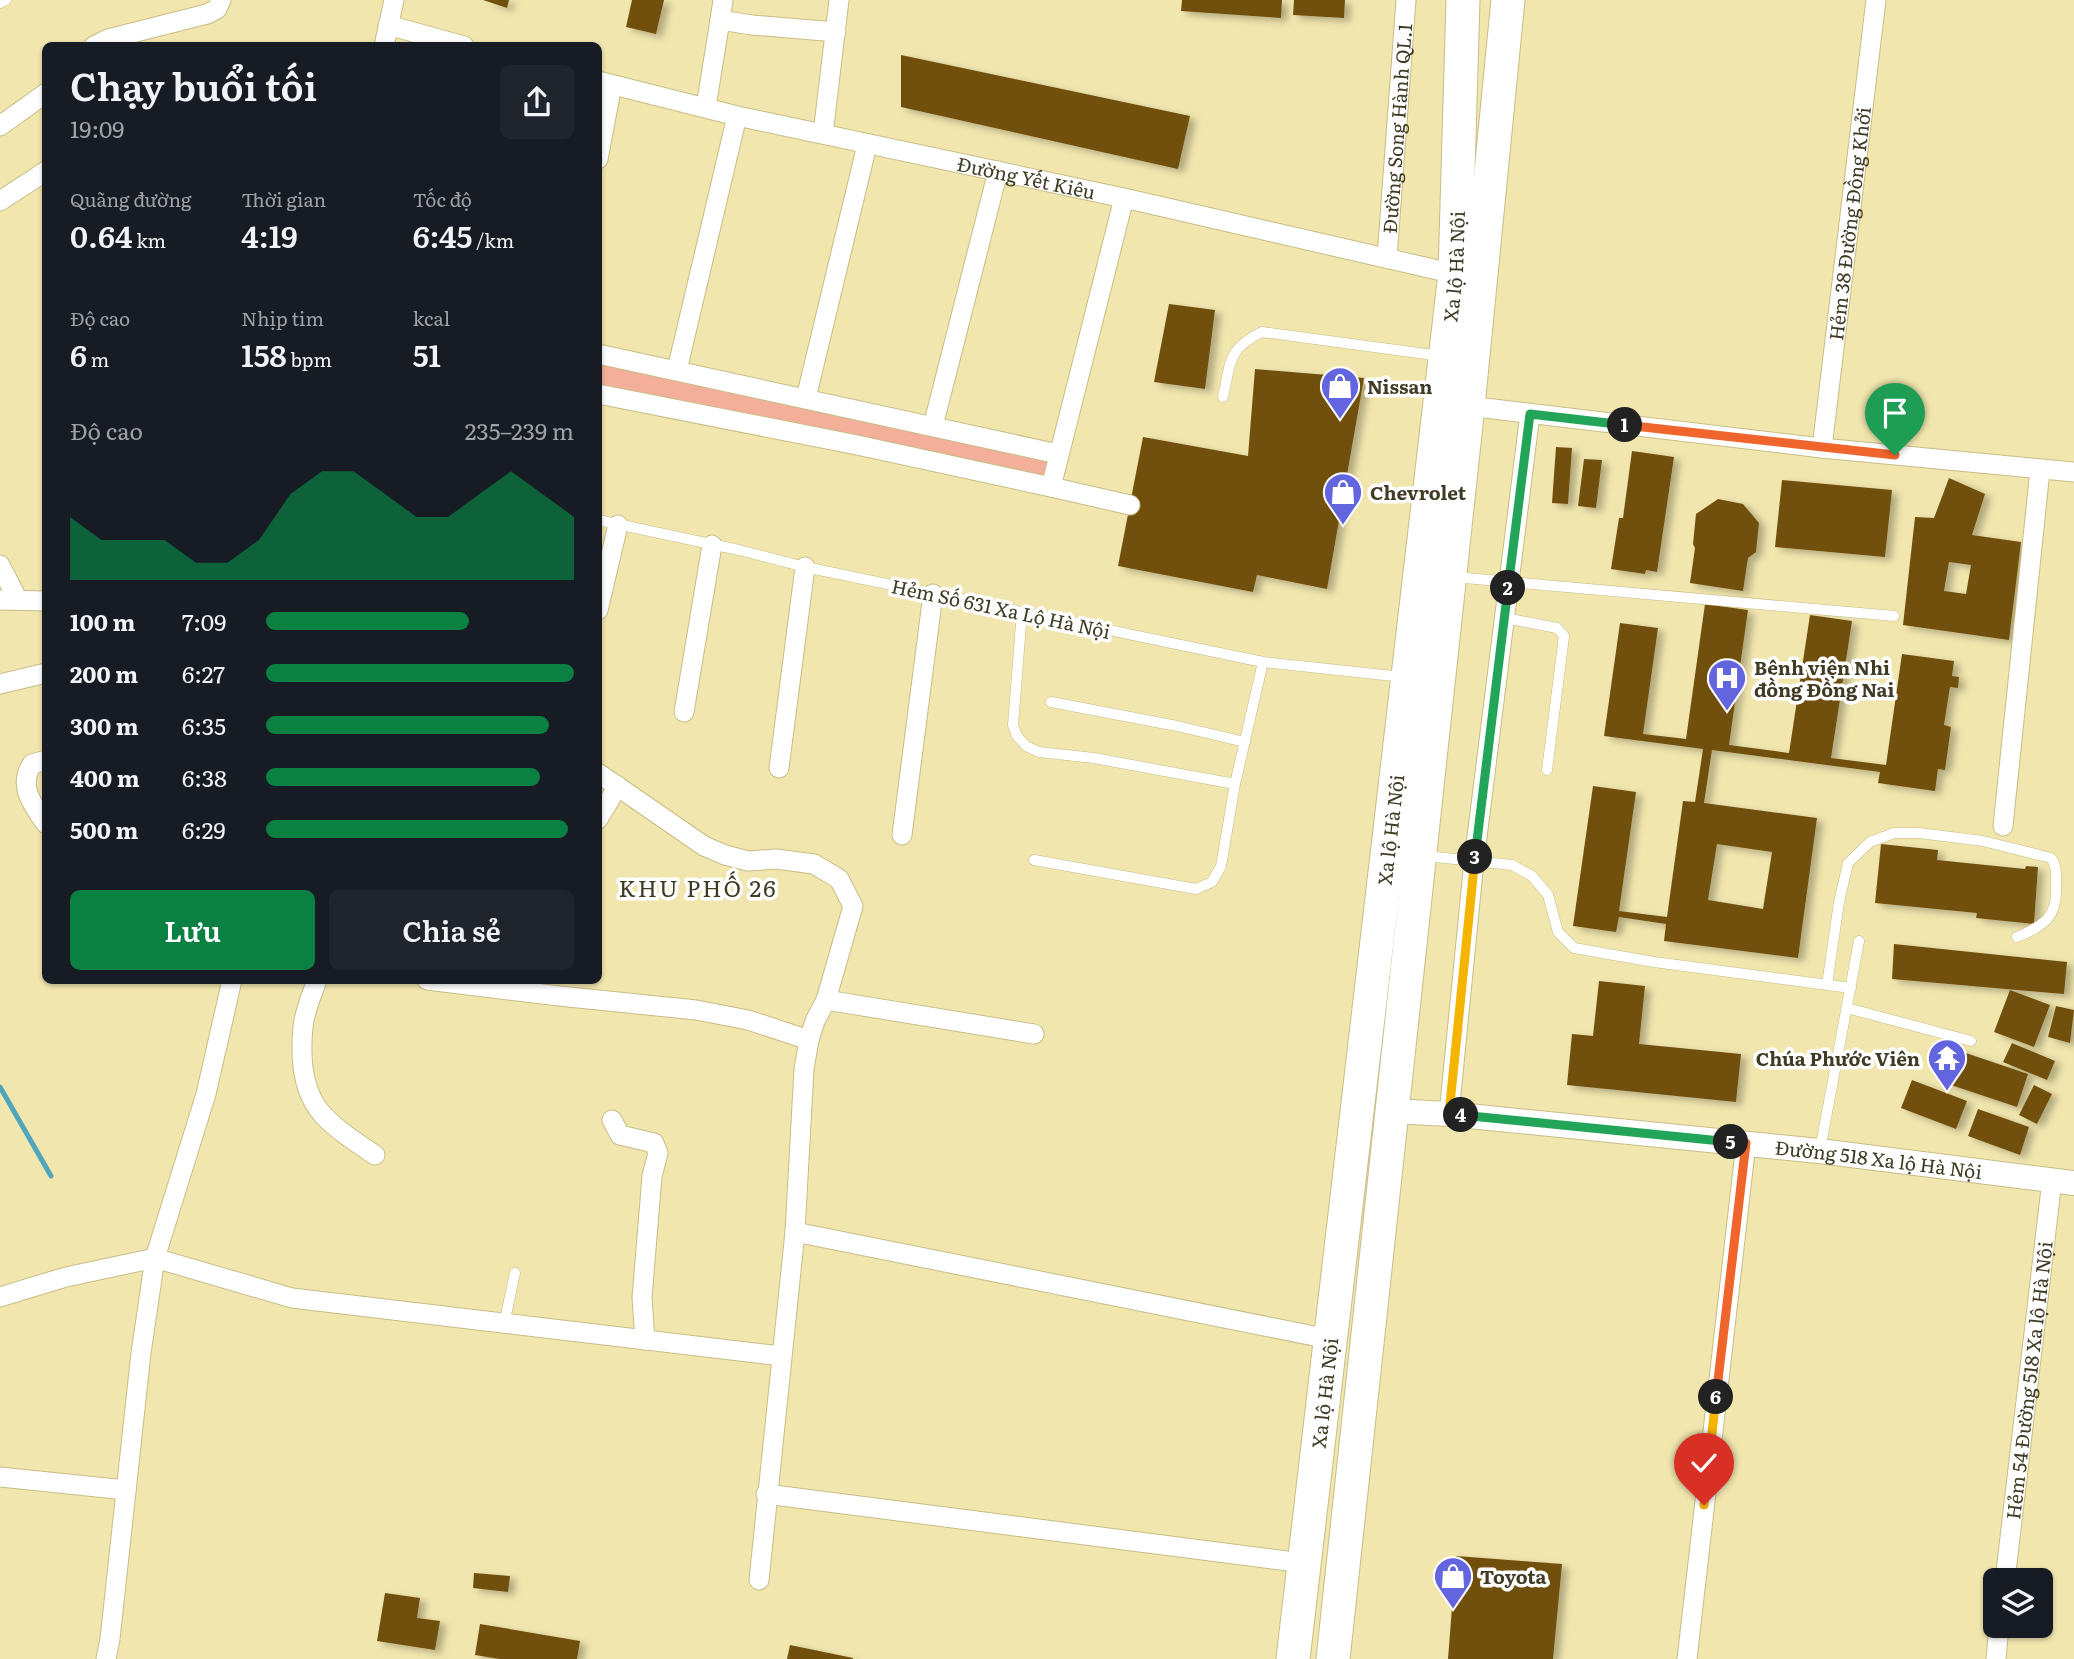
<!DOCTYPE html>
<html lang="vi">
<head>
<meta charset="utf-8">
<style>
	:root { --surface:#171b24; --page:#20242c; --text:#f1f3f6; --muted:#9ea1a6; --accent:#0b8043 }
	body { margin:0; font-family:Literata,serif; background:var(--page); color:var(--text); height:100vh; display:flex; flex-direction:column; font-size:26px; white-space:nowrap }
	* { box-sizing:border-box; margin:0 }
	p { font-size:23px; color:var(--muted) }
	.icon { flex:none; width:38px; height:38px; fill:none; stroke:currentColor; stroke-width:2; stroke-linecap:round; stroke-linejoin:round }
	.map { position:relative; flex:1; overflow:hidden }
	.side { position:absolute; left:42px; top:42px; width:560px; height:942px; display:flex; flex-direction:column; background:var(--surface); border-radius:10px; box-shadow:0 2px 5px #0004 }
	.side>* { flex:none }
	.fabs { position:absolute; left:1983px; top:1568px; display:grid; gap:14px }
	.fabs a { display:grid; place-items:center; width:70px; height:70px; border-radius:10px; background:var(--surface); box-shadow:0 2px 5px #0004; font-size:35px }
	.pin { position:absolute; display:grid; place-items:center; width:60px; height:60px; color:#fff; margin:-72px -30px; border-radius:50% 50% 50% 0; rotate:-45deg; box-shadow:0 0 7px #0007 }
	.pin .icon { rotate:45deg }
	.km { position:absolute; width:35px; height:35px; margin:-18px; border-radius:50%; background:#222; color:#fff; font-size:19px; line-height:35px; text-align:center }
	.round { display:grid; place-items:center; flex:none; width:74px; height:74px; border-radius:10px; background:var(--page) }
	.summary { display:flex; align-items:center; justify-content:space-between; height:119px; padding:0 28px }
	h1 { font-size:38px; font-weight:600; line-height:52px }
	.stats { display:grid; grid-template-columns:repeat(3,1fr); gap:10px; height:119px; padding:7px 28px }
	.stats div { display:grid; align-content:center }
	.stats b { font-size:30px; font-weight:600 }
	.stats small { font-size:19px; font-weight:400 }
	.stats p { font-size:19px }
	.chart { height:196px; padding:14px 28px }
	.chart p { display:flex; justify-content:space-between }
	.chart svg { width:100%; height:126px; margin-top:7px; fill:var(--accent); opacity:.7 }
	.primary-button { display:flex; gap:14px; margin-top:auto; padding:14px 28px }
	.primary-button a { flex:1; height:80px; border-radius:10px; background:var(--accent); color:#fff; font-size:28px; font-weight:600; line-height:80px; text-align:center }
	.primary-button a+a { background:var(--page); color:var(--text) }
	ul { padding:0 28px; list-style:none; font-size:23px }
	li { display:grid; grid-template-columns:112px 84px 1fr; align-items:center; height:52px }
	li i { height:18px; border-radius:9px; background:var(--accent) }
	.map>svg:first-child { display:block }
	.green { fill:#f4af9a }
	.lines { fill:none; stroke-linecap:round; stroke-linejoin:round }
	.stream { stroke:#51a5bc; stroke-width:5 }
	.building { fill:#715010; fill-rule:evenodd; filter:url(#shadow) }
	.service-casing { stroke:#c8bd86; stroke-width:11 }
	.minor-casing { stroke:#c8bd86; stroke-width:21 }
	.tertiary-casing { stroke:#c8bd86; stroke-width:26 }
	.trunk-casing { stroke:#c8bd86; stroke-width:35 }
	.service { stroke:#fff; stroke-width:10 }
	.minor { stroke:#fff; stroke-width:19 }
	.tertiary { stroke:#fff; stroke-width:24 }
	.trunk { stroke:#fff; stroke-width:33 }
	.split-1-casing { stroke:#fff; stroke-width:14 }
	.split-2-casing { stroke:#fff; stroke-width:14 }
	.split-3-casing { stroke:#fff; stroke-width:14 }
	.split-4-casing { stroke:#fff; stroke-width:14 }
	.split-5-casing { stroke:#fff; stroke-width:14 }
	.split-6-casing { stroke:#fff; stroke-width:14 }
	.split-7-casing { stroke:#fff; stroke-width:14 }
	.split-1 { stroke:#f0652b; stroke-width:9 }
	.split-2 { stroke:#22a559; stroke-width:9 }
	.split-3 { stroke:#22a559; stroke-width:9 }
	.split-4 { stroke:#f5b400; stroke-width:9 }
	.split-5 { stroke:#22a559; stroke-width:9 }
	.split-6 { stroke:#f0652b; stroke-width:9 }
	.split-7 { stroke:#f5b400; stroke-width:9 }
	.labels { text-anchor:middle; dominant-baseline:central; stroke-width:7; stroke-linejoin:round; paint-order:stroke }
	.street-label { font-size:19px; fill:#403b25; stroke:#fff }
	.poi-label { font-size:19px; font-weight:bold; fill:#403b25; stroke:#fff; text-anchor:start }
	.quarter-label { font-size:23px; letter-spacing:2px; fill:#403b25; stroke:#fff }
</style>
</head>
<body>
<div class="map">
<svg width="2074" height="1659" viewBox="0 0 2074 1659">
	<defs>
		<filter id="shadow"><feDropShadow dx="6" dy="3.5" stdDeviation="3.5" flood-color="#0004"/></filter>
	</defs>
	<rect width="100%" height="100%" fill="#f1e6ae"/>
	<path class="green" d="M598,360l452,99 -4,21 -447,-92z"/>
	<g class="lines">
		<path class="stream" d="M0,1087l51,89"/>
	</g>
	<path class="building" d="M483,0h26l-2,8z
		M632,0h32l-8,34 -30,-7z
		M1182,0h100l-1,18 -100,-7z
		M1294,0h51l-1,18 -51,-3z
		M901,55l289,61 -12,53 -277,-62z
		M1169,304l46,6 -10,79 -51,-7z
		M1255,369l109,9 -37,211 -70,-14 -4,17 -135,-26 25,-129 105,19z
		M1556,447l16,1 -4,56 -16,-1z
		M1632,451l42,6 -17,115 -11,-2 -1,4 -34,-5 8,-51h4z
		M1584,459l18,1 -6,48 -18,-2z
		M1949,478l36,16 -13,41 49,7 -12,98 -106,-15 12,-108 19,1zM1949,562l22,3 -5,29 -22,-3z
		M1782,480l110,10 -7,67 -110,-10z
		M1718,499l25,5 16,19 -3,29 -8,6 -5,33 -53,-8 5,-35 -2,-4 3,-30z
		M1705,604l43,6 -19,135 60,8 21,-138 42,6 -21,137 55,7 16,-111 52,7 -2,15 7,1 -1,11 -8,-1 -6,38 7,2 -6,43 -7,-1 -3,22 -57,-8 2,-11 -168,-22 -8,53 113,15 -19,140 -134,-17 2,-17 -47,-7 -3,15 -43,-6 20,-140 43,6 -17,119 48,6 16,-116 12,1 8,-53 -99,-13 16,-113 38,5 -15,106 43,5zM1717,844l55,8 -9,57 -55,-9z
		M1881,844l57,6 -1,10 88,9 1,-3 12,1 -4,57 -58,-6 1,-5 -102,-10z
		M1894,944l173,18 -3,32 -172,-15z
		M1599,981l46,5 -6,58 102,10 -5,48 -169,-17 5,-51 21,2z
		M2010,990l40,15 -16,42 -40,-15z
		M2056,1006l18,4 -4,33 -22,-6z
		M2012,1043l43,18 -8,19 -44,-18z
		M1954,1049l74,25 -11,33 -75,-25z
		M1912,1080l55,21 -11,28 -55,-21z
		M2034,1085l18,9 -15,30 -18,-9z
		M1978,1109l51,18 -9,28 -52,-19z
		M1456,1556l106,8 -9,95h-105z
		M474,1573l36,3 -2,16 -35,-4z
		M385,1593l35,5 -3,20 23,3 -5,29 -58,-9z
		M480,1624l100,17 -3,18h-77l-25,-4z
		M790,1645l63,13v1h-66z"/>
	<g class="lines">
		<g class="service-casing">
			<path id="service" d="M0,3l6,-3
				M1223,397c8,-35 4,-48 39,-65l179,24
				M598,520l141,30 66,17 458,95 140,15
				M1454,577l440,39
				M1022,612l-9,113 4,11 9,10 13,6 55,6 141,26
				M1505,618l52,10 7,8 -17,134
				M1051,702l126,24 68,16
				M1426,856l86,9 20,11 16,19 10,37 16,16 80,14 197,26
				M1034,860l162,29 16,-7 9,-16 14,-82 28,-122
				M1827,985l12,-83 9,-39 22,-21 24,-9h25l64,8 68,17c6,8 5,16 5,26 2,33 -11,41 -39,53
				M1847,1008l124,33
				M1820,1150l39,-209
				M504,1324l11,-51"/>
		</g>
		<g class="minor-casing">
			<g id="minor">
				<path d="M720,20l3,-20"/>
				<path d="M388,25l76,21"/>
				<path d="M94,46l14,-7 99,-25 10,-5 4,-9"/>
				<path d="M384,46l10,-46"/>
				<path id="s1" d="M598,81l139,35 387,82 331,76"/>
				<path d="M706,107l14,-87 32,5 84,7"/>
				<path d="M0,126l46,-33"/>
				<path d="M823,134l16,-134"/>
				<path d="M598,159l14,-74"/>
				<path d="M0,201l46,-30"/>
				<path id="s2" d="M1387,258l19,-258"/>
				<path d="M598,354l460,100"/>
				<path d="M677,370l60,-254"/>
				<path d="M598,394l259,51 194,42 73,-289"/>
				<path d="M806,398l61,-253"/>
				<path d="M1468,406l354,42 252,24"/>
				<path d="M933,426l65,-255"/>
				<path id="s3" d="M1822,448l54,-448"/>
				<path d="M1051,487l79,18"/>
				<path d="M0,565l18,35"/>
				<path d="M0,600l46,1"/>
				<path d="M598,610l20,-85"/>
				<path d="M0,684l46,-11"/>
				<path d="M684,712l28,-167"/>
				<path d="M46,760l-14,4c-14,22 0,40 14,60"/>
				<path d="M779,768l26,-201"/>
				<path d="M598,773l106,73 21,9 23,6 28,-2 38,5 25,15 14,27 -27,94 -11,21 -6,19 -5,29 -9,163 -36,348"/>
				<path d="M598,819l20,-33"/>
				<path d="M2003,826l37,-356"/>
				<path d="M902,835l31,-241"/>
				<path d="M317,980c-5,15 -13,32 -14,47 -3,30 -1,65 20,88 15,16 34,28 52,40"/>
				<path d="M427,980l132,16 137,14 52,10 61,20"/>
				<path d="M826,1000l208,34"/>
				<path d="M1449,1114l25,-253 56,-447"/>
				<path d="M612,1120l8,15 34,8 4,10 -6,23 -10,122 3,42"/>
				<path d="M795,1232l534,107"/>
				<path d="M0,1297l66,-20 89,-19 137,40 489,58"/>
				<path d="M0,1477l126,13"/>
				<path d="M766,1494l537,69"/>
				<path id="s4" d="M2005,1580l47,-400"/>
				<path d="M106,1659l4,-20 31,-286 14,-95 51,-164 26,-114"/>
				<path d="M1687,1659l59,-516"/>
				<path d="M1996,1659l3,-33"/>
			</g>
		</g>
		<g class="tertiary-casing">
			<g id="tertiary">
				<path id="s5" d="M1391,1111l58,3 370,37 255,32"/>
			</g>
		</g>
		<g class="trunk-casing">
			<g id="trunk">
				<path id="s6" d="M1293,1659l162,-1385 8,-274"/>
				<path d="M1333,1659l135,-1253 40,-406"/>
			</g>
		</g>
		<use href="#service" class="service"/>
		<use href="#minor" class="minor"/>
		<use href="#tertiary" class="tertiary"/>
		<use href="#trunk" class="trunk"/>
	</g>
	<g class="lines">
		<g class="split-1-casing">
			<path id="split-1" d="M1625,425l270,30"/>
		</g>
		<g class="split-2-casing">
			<path id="split-2" d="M1508,588l22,-174 95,11"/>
		</g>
		<g class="split-3-casing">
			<path id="split-3" d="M1475,857l33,-269"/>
		</g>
		<g class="split-4-casing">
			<path id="split-4" d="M1461,1115l-12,-1 26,-257"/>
		</g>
		<g class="split-5-casing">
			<path id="split-5" d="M1461,1115l270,27"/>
		</g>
		<g class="split-6-casing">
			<path id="split-6" d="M1716,1397l30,-254 -15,-1"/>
		</g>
		<g class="split-7-casing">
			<path id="split-7" d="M1704,1505l12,-108"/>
		</g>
		<use href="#split-1" class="split-1"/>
		<use href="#split-2" class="split-2"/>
		<use href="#split-3" class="split-3"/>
		<use href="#split-4" class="split-4"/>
		<use href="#split-5" class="split-5"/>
		<use href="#split-6" class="split-6"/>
		<use href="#split-7" class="split-7"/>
	</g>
	<defs>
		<g id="shop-pin" transform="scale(2.0125)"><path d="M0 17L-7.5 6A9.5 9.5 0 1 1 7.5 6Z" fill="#6365de" stroke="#fff"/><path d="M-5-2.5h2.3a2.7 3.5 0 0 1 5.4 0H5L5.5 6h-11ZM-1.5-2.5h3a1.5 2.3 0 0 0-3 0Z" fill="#fff"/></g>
		<g id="hospital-pin" transform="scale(2.0125)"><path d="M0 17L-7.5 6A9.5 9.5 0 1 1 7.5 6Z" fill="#6365de" stroke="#fff"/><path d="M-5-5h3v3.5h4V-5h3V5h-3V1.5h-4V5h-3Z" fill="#fff"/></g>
		<g id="temple-pin" transform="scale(2.0125)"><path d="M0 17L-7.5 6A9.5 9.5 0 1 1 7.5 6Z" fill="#6365de" stroke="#fff"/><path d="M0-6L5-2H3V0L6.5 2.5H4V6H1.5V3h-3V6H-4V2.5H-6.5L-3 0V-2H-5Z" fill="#fff"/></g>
	</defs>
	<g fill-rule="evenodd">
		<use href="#shop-pin" x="1340" y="386"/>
		<use href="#shop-pin" x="1343" y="492"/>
		<use href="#hospital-pin" x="1727" y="678"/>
		<use href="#temple-pin" x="1947" y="1058"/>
		<use href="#shop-pin" x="1453" y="1576"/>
	</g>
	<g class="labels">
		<g class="street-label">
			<text stroke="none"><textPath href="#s2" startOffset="130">Đường Song Hành QL.1</textPath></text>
			<text stroke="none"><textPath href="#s1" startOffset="439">Đường Yết Kiêu</textPath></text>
			<text stroke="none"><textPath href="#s3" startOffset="226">Hẻm 38 Đường Đồng Khởi</textPath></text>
			<text stroke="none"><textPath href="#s6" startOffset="1402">Xa lộ Hà Nội</textPath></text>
			<text transform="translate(1001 608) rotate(12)">Hẻm Số 631 Xa Lộ Hà Nội</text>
			<text stroke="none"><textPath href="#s6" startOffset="835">Xa lộ Hà Nội</textPath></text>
			<text stroke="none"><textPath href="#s5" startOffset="490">Đường 518 Xa lộ Hà Nội</textPath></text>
			<text stroke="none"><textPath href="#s4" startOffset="201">Hẻm 54 Đường 518 Xa lộ Hà Nội</textPath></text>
			<text stroke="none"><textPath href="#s6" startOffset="268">Xa lộ Hà Nội</textPath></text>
		</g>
		<g class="poi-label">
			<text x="1367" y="386">Nissan</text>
			<text x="1370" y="492">Chevrolet</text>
			<text x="1754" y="667">Bệnh viện Nhi<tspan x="1754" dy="22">đồng Đồng Nai</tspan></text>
			<text x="1920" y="1058" text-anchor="end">Chúa Phước Viên</text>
			<text x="1480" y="1576">Toyota</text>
		</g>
		<g class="quarter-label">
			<text x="698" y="887">KHU PHỐ 26</text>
		</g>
	</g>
</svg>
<div class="fabs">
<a><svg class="icon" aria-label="layers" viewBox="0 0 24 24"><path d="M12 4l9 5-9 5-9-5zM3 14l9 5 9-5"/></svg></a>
</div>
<div class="pin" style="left:1895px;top:455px;background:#1e9e55"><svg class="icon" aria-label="arrive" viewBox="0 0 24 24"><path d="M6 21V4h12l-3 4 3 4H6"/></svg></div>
<div class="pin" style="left:1704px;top:1505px;background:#d93025"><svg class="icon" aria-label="check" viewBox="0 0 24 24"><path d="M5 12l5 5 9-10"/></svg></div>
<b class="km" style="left:1625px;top:425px">1</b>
<b class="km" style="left:1508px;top:588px">2</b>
<b class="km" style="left:1475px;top:857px">3</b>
<b class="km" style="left:1461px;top:1115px">4</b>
<b class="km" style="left:1731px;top:1142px">5</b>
<b class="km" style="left:1716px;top:1397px">6</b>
<section class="side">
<div class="summary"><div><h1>Chạy buổi tối</h1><p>19:09</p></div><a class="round"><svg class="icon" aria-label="share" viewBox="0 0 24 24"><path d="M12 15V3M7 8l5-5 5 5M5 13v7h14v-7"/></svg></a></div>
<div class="stats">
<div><p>Quãng đường</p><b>0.64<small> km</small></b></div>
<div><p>Thời gian</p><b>4:19</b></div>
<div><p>Tốc độ</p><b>6:45<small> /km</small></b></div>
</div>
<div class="stats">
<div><p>Độ cao</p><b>6<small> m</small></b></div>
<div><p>Nhịp tim</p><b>158<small> bpm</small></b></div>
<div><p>kcal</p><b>51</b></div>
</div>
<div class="chart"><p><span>Độ cao</span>235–239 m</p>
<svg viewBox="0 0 160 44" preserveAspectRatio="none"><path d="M0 44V22L10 30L20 30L30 30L40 38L50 38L60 30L70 14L80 6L90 6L100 14L110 22L120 22L130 14L140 6L150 14L160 22V44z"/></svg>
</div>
<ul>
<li><b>100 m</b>7:09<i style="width:66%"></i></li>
<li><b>200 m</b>6:27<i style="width:100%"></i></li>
<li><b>300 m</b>6:35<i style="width:92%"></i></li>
<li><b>400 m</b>6:38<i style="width:89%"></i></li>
<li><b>500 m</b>6:29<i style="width:98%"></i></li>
</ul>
<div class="primary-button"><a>Lưu</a><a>Chia sẻ</a></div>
</section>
</div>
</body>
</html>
